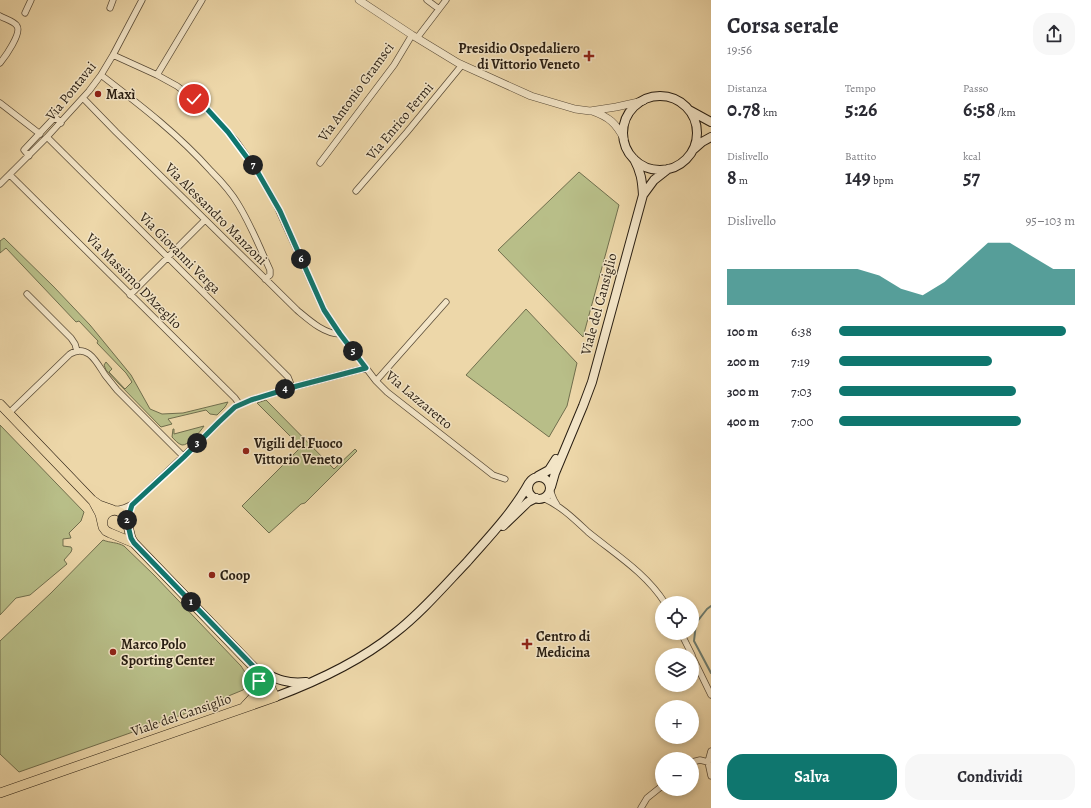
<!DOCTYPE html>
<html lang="it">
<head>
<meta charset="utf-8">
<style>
	:root { --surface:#fff; --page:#f7f7f7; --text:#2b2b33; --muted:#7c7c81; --accent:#0f766e }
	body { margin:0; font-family:Alegreya,serif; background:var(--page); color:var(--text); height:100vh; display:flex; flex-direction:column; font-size:15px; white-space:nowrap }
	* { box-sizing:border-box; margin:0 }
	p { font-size:13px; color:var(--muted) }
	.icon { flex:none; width:22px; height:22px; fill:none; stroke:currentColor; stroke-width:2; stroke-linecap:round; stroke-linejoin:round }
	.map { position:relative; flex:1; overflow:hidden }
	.side { display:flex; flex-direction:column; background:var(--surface); width:380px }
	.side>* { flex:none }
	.buttons { position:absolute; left:655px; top:596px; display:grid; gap:8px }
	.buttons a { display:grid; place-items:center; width:44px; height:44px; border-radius:50%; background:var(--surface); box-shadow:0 2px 6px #0003; font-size:20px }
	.pin { position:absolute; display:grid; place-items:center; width:34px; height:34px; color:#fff; margin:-17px; border:2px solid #fff; border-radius:50%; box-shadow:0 1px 4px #0007 }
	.km { position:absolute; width:20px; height:20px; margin:-10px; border-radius:50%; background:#222; color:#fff; font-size:11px; line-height:20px; text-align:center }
	.round { display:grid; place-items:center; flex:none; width:42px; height:42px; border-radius:16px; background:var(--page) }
	.headline { display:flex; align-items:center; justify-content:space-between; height:68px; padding:0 16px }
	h1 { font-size:22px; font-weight:600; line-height:30px }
	.metrics { display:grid; grid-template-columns:repeat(3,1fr); gap:6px; height:68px; padding:4px 16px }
	.metrics div { display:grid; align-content:center }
	.metrics b { font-size:20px; font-weight:600 }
	.metrics small { font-size:11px; font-weight:400 }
	.metrics p { font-size:11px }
	.chart { height:112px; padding:8px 16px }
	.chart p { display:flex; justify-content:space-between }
	.chart svg { width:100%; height:72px; margin-top:4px; fill:var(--accent); opacity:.7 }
	.button { display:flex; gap:8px; margin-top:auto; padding:8px 16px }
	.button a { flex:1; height:46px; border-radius:16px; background:var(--accent); color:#fff; font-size:16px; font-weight:600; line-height:46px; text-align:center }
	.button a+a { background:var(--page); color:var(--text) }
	ul { padding:0 16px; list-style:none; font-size:13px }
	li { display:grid; grid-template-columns:64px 48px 1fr; align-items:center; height:30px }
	li i { height:10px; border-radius:5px; background:var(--accent) }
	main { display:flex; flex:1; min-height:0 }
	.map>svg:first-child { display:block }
	.green { fill:#b8be88; stroke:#706e4d }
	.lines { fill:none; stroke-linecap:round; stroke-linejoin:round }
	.stream { stroke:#6c7b6e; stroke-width:2 }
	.minor-casing { stroke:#5a4c38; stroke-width:7 }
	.tertiary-casing { stroke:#5a4c38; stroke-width:8 }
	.secondary-casing { stroke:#291e12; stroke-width:10 }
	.primary-casing { stroke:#291e12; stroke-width:10 }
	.minor { stroke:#f3e5c7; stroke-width:5.5 }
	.tertiary { stroke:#f3e5c7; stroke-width:7 }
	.secondary { stroke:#f3e5c7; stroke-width:8 }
	.primary { stroke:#edd7a9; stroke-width:9 }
	.route-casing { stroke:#fff; stroke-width:8 }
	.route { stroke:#0f766e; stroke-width:5 }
	.poi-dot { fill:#8f2418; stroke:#f3e5c7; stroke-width:1.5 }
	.labels { text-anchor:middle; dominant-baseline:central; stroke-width:3; stroke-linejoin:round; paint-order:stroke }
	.poi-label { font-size:14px; font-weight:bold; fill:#291e12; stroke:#f3e5c7; text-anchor:start }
	.street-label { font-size:14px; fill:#291e12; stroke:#f3e5c7 }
</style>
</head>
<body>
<main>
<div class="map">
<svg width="711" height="808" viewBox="0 0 711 808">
	<rect width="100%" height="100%" fill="#edd7a9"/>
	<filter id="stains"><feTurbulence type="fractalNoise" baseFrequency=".005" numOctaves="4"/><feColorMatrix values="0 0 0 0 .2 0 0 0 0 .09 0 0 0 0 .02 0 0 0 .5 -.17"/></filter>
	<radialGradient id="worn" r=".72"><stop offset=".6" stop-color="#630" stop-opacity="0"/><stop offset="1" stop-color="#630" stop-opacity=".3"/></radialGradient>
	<path class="green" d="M579,172l40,33 -36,132 -85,-87z
		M4,238l50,49 36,38 41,50 19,34 12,5 21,-1 45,-11 -3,5 -8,8 -7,-1 -4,-4 -38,9 4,5 -11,3 -43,-44 -12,-13 -2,-5 2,-3 6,7 -3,3 16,17 7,-7 -6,-9 -29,-30 1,-2 -19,-20 -3,1 -70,-74 -6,5v-12z
		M526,309l51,54 -10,43 -18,31 -83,-62z
		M266,400l68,69 21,-20 2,2 -52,52 -4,1 -32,29 -27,-27 59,-59 -44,-44z
		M0,425l84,87 -3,9 -12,12 2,5 -8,1v7l8,1 1,2 -1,3 -7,8 3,4 -37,31 -14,3 -16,17z
		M204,426c-3,5 -16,20 -22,19 -4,-1 -8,-6 -10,-8l1,-8h1v5z
		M103,540c7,3 14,2 21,6l30,29 87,91c6,9 11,16 2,24l-56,23 -168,59 -19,-18v-113l51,-48z"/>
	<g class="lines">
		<path class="stream" d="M711,606l-4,3 -11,14 -2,18 17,32"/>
		<g class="minor-casing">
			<path id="minor" d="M427,0l12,9
				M110,8l3,-8
				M25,13l6,-13
				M0,16c5,3 14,5 17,10 5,7 -12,31 -17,37
				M417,38l29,-38
				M113,55l44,20 20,11 30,23 29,32 21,30 18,31 49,108 16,24 36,47 11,11 106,83 12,4
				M101,75c39,30 77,59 110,96 10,10 20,21 27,33 13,21 22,44 32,66v5l-5,4
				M157,75l45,-75
				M83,98l33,34 181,178c12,10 27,24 43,24
				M0,103l40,31
				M47,137l241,240 4,10
				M29,156l-5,-6 31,-33 6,6
				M320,163l74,-98 18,-30
				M10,175l225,223 5,7
				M0,184l47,-47 42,-46 12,-16 12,-20 29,-55
				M356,191l51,-59 55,-67
				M27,294l44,44 4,6 2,7
				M130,295l75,-75
				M376,381l70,-79
				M9,413l61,-59c18,-11 27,9 35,21 4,5 8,10 12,15l67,67
				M550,490l4,10 3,5
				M543,498c18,8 31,21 45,34 27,22 58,41 77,71
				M116,510l8,-2 9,-4 102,-97 16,-7 46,-14 69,-18
				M681,633l11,22
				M692,656l19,39
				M711,751l-3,11 3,14
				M692,762l8,-2 8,2
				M641,808l6,-10 15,-12"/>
		</g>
		<g class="tertiary-casing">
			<path id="tertiary" d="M359,0l53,35 46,28 73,33 44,13 15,2 26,-4 27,-6
				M592,111c17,6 24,12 32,28"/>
		</g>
		<g class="secondary-casing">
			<path id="secondary" d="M623 133a37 37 0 1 1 74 0a37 37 0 1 1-74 0Z
				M689,110l22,12
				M694,149l8,-7 9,-5
				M643,195l11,-15 14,-11
				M538,476l11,-6 7,-11
				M528 488a11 11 0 1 1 22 0a11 11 0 1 1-22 0Z
				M551,487l4,-14 28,-67 9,-24 51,-187c-1,-15 -2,-23 -9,-36
				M503,526l25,-24 8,-4
				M258,670c19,9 27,14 48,12
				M275,697c43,-16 84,-35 120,-64 27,-21 49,-47 72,-71 22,-25 46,-50 62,-79"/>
		</g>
		<g class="primary-casing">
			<path id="primary" d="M0,404l92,96 7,5 14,5
				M93,501l7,13 3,13 3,4 4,2 24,10
				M245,706c12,-12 18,-18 11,-36
				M0,793l275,-96 -6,-13 -3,-4 -132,-137 -3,-5 -5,-20c-9,-14 -26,-7 -23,9"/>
		</g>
		<use href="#minor" class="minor"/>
		<use href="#tertiary" class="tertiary"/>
		<use href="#secondary" class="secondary"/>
		<use href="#primary" class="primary"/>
	</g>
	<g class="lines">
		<g class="route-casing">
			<path id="route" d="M194,99l13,10 21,23 29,39 23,40 44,99 16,24 26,34 -69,18 -46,14 -16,7 -16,15 -35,35 -52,48 -5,16 4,17 3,5 122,126 3,12"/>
		</g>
		<use href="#route" class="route"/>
	</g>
	<g class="poi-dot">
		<path d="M587 50h4v4h4v4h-4v4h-4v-4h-4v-4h4z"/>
		<circle cx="98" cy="94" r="4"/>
		<circle cx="246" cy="451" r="4"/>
		<circle cx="212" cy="575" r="4"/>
		<path d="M525 638h4v4h4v4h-4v4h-4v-4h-4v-4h4z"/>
		<circle cx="113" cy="652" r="4"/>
	</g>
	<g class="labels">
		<g class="poi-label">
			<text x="580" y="48" text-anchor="end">Presidio Ospedaliero<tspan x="580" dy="16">di Vittorio Veneto</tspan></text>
			<text x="106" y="94">Maxì</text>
			<text x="254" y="443">Vigili del Fuoco<tspan x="254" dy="16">Vittorio Veneto</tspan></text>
			<text x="220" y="575">Coop</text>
			<text x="536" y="636">Centro di<tspan x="536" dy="16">Medicina</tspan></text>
			<text x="121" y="644">Marco Polo<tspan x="121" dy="16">Sporting Center</tspan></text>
		</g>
		<g class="street-label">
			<text transform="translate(71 91) rotate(-51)">Via Pontavai</text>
			<text transform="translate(356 92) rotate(-54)">Via Antonio Gramsci</text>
			<text transform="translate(400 121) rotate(-50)">Via Enrico Fermi</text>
			<text transform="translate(216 214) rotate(45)">Via Alessandro Manzoni</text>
			<text transform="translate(180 253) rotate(45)">Via Giovanni Verga</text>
			<text transform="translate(134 281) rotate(45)">Via Massimo D'Azeglio</text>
			<text transform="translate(599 304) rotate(-75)">Viale del Cansiglio</text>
			<text transform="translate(419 400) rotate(40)">Via Lazzaretto</text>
			<text transform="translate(181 715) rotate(-19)">Viale del Cansiglio</text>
		</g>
	</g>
	<rect width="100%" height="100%" filter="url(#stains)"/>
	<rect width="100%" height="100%" fill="url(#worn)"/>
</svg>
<div class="buttons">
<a><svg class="icon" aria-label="locate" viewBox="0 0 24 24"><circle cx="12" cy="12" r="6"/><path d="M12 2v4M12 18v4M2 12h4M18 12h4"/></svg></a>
<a><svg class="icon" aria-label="layers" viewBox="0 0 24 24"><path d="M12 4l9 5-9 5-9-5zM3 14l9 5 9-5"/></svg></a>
<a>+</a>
<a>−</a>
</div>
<div class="pin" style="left:259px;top:681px;background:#1e9e55"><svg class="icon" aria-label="arrive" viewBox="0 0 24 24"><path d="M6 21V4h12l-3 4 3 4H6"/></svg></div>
<div class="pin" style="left:194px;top:99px;background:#d93025"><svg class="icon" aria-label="check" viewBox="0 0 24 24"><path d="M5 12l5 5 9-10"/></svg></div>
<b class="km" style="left:191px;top:602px">1</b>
<b class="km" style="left:127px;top:520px">2</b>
<b class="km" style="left:197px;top:443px">3</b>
<b class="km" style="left:285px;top:389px">4</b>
<b class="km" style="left:353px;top:351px">5</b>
<b class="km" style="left:301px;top:259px">6</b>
<b class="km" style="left:253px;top:165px">7</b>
</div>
<section class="side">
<div class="headline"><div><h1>Corsa serale</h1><p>19:56</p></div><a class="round"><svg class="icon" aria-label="share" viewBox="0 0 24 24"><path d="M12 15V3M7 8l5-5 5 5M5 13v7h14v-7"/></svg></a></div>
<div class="metrics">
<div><p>Distanza</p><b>0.78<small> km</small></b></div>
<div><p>Tempo</p><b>5:26</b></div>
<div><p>Passo</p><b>6:58<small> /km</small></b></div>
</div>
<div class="metrics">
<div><p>Dislivello</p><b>8<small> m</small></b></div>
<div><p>Battito</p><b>149<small> bpm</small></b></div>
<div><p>kcal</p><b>57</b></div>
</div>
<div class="chart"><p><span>Dislivello</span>95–103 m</p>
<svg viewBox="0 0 160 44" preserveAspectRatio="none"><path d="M0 44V22L10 22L20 22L30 22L40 22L50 22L60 22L70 26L80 34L90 38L100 30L110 18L120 6L130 6L140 14L150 22L160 22V44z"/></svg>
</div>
<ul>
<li><b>100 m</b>6:38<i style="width:96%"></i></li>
<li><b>200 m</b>7:19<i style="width:65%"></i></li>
<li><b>300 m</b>7:03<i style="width:75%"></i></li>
<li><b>400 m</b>7:00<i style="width:77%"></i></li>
</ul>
<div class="button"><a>Salva</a><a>Condividi</a></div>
</section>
</main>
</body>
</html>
